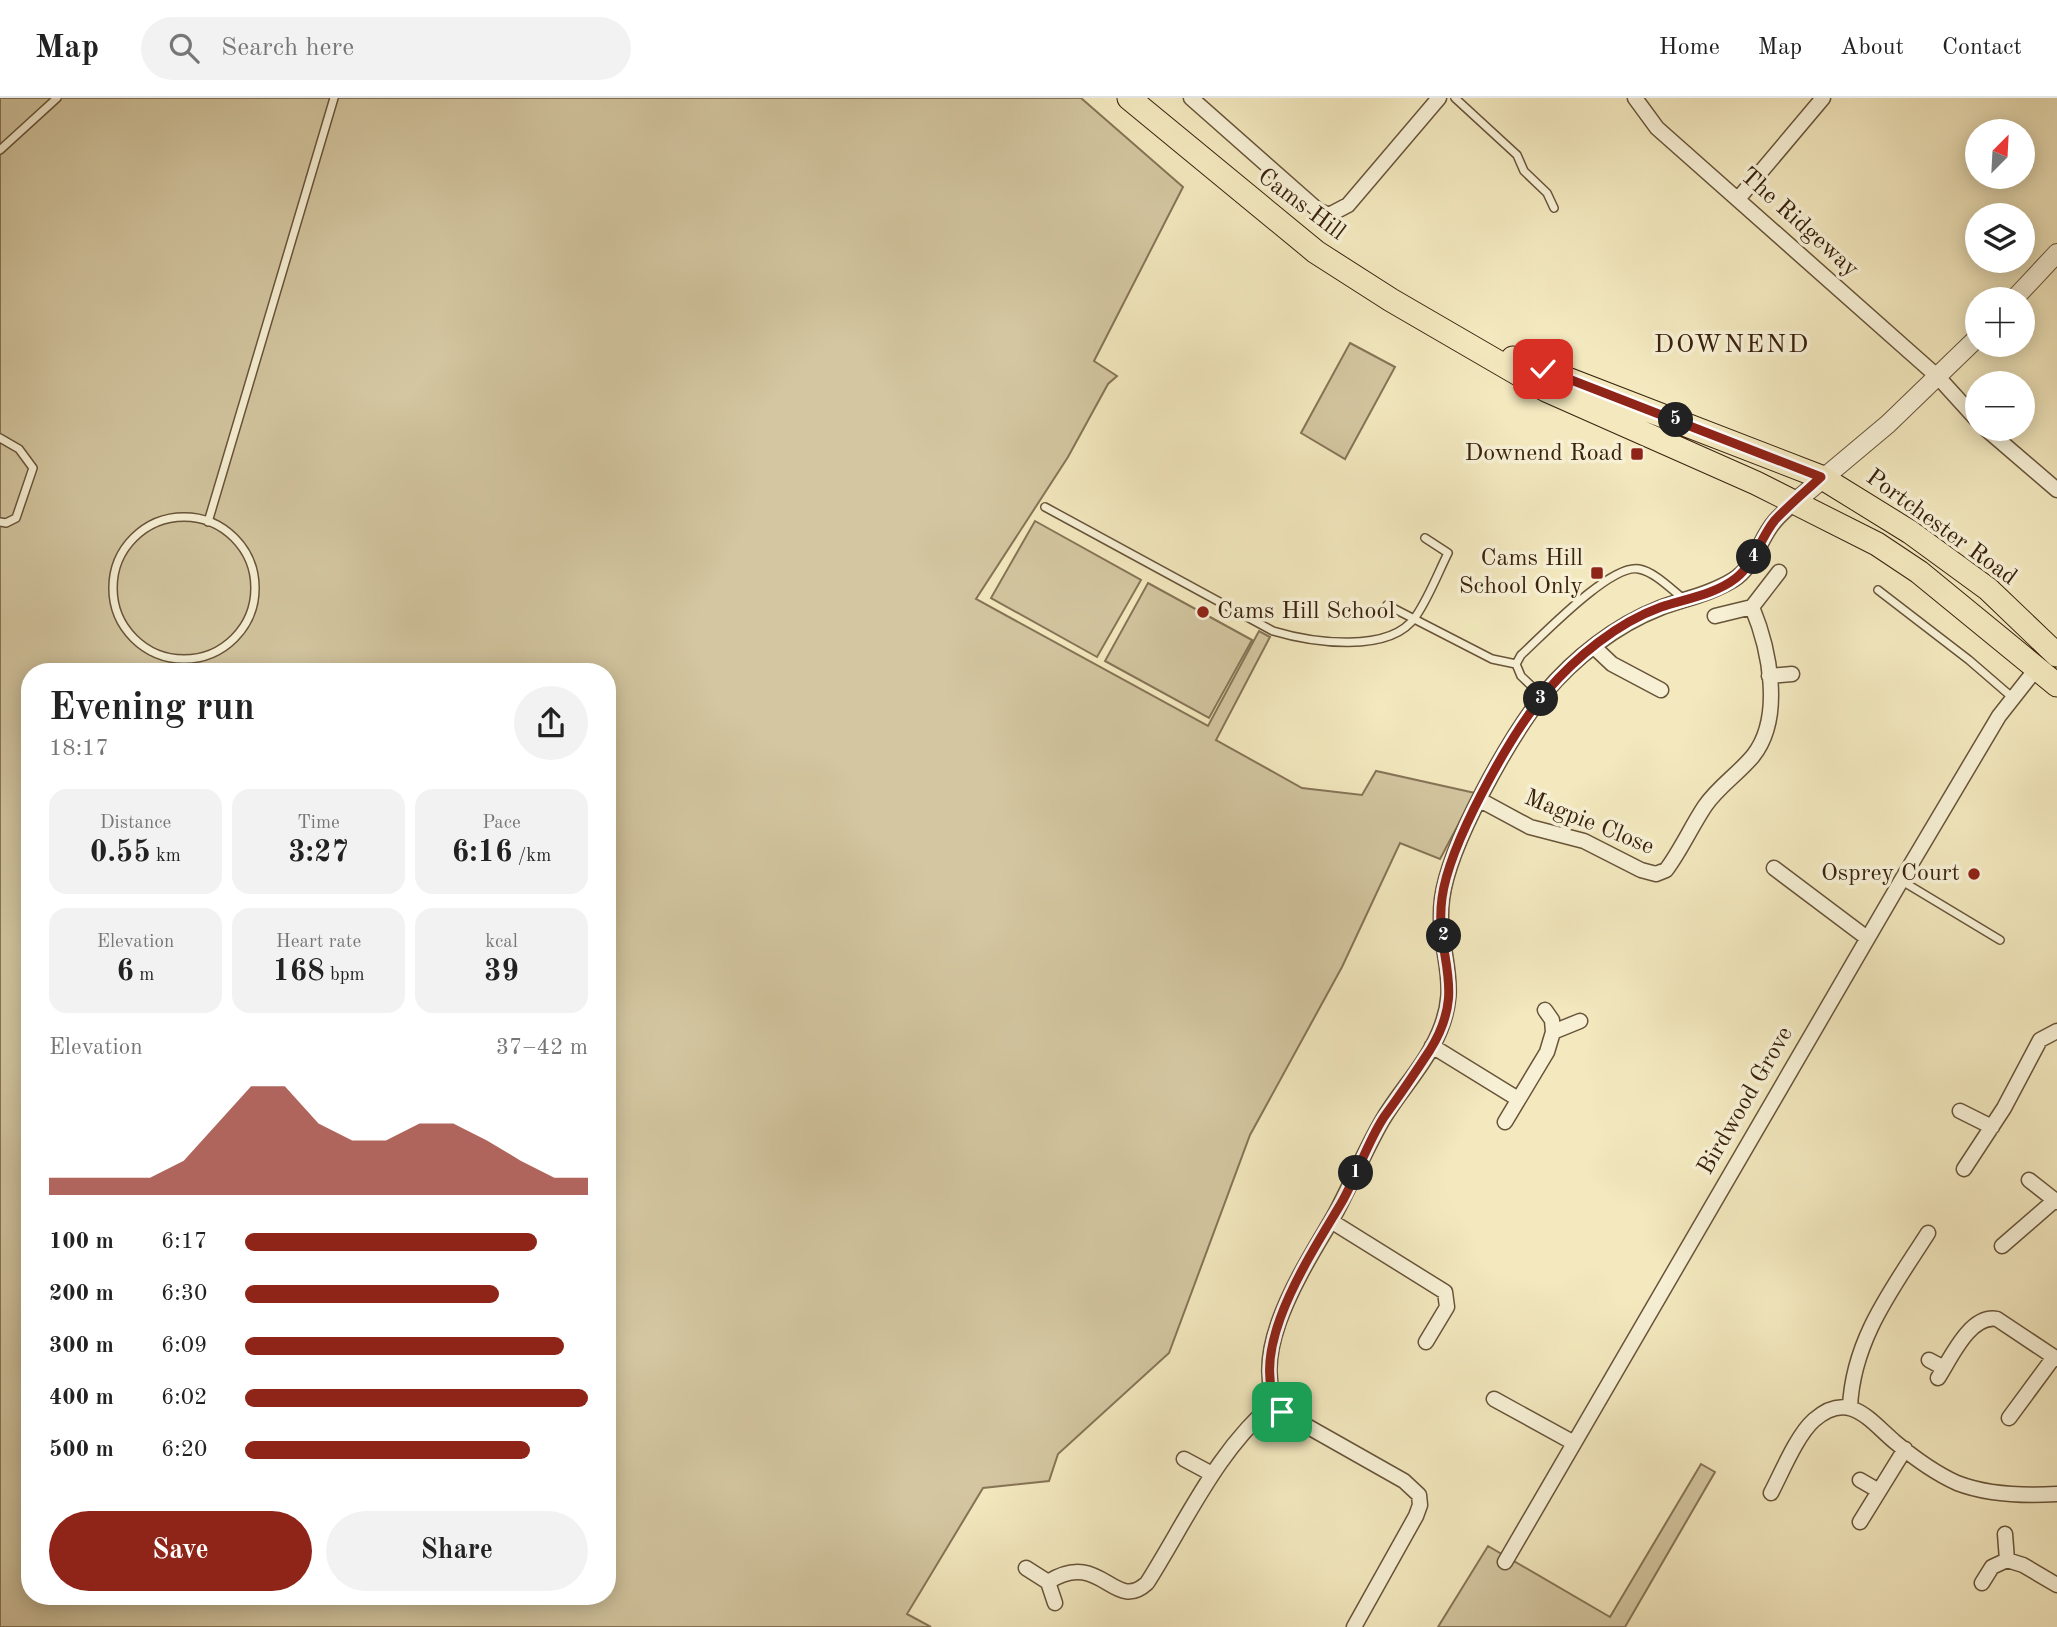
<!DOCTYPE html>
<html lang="en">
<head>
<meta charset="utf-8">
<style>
	:root { --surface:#fff; --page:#f2f2f2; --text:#222; --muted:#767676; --line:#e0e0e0; --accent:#8f2418 }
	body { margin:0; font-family:"Old Standard TT",serif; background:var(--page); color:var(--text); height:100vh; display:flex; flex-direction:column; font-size:26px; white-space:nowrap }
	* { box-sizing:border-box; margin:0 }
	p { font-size:23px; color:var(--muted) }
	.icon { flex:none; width:38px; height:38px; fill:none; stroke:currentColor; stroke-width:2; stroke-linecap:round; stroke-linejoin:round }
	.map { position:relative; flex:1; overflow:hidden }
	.drawer { position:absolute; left:21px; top:565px; width:595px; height:942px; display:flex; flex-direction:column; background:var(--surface); border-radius:28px; box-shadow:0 4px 18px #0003 }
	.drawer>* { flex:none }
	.needle { width:46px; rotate:24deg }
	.fabs { position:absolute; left:1965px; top:21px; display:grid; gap:14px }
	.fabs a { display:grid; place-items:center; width:70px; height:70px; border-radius:50%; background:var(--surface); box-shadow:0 4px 18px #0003; font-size:35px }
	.pin { position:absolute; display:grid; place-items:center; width:60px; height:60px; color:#fff; margin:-30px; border-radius:14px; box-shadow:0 4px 10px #0006 }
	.km { position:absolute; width:35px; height:35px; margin:-18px; border-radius:50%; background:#222; color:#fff; font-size:19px; line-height:35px; text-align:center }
	.round { display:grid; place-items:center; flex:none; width:74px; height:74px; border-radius:37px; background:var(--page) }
	.overview { display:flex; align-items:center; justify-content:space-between; height:119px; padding:0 28px }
	h1 { font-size:38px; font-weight:600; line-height:52px }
	.metrics { display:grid; grid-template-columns:repeat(3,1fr); gap:10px; height:119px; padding:7px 28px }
	.metrics div { display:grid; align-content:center; border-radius:18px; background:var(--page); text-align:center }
	.metrics b { font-size:30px; font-weight:600 }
	.metrics small { font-size:19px; font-weight:400 }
	.metrics p { font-size:19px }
	.chart { height:196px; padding:14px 28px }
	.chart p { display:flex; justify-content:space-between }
	.chart svg { width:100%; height:126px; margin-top:7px; fill:var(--accent); opacity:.7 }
	.primary-button { display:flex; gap:14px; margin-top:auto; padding:14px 28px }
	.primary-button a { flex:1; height:80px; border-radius:42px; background:var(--accent); color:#fff; font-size:28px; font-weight:600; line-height:80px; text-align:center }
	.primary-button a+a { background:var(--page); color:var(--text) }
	ul { padding:0 28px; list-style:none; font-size:23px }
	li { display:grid; grid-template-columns:112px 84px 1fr; align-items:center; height:52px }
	li i { height:18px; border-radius:9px; background:var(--accent) }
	header { display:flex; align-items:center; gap:42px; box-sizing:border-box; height:98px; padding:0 35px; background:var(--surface); border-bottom:2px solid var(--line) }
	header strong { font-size:33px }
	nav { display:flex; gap:38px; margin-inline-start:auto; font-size:24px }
	.search { width:490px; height:63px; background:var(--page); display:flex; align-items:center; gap:18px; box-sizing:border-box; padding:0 24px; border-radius:38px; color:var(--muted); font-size:26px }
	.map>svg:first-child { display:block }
	.green { fill:#d3c6a0; stroke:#867456; stroke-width:2; fill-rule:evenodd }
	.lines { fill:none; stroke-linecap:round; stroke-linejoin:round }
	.service-casing { stroke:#685439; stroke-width:10 }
	.minor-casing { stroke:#685439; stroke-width:17 }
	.tertiary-casing { stroke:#685439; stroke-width:20 }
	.primary-casing { stroke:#39220d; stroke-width:25 }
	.service { stroke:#f7f0d5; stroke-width:7 }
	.minor { stroke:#f7f0d5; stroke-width:14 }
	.tertiary { stroke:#f7f0d5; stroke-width:18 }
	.primary { stroke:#f3e8be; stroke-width:23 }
	.route-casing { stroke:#fff; stroke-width:14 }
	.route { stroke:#8f2418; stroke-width:9 }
	.poi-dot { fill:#8f2418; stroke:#f7f0d5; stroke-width:2.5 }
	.labels { text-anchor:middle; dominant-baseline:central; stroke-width:7; stroke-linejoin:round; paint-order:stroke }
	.street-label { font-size:24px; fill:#39220d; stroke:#f7f0d5 }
	.poi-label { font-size:24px; fill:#39220d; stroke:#f7f0d5; text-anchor:end }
	.neighbourhood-label { font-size:26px; letter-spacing:2px; fill:#39220d; stroke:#f7f0d5 }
</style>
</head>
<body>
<header>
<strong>Map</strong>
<div class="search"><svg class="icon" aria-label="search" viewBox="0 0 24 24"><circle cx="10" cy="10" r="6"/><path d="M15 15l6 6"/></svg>Search here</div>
<nav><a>Home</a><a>Map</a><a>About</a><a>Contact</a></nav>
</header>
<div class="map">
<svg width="2057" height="1529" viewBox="0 0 2057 1529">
	<rect width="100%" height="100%" fill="#f3e8be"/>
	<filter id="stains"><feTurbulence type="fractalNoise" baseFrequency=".00286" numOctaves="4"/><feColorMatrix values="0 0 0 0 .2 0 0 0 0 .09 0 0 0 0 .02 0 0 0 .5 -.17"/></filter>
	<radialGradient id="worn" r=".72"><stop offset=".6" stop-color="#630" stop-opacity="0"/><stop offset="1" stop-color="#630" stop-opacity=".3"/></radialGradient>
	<path class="green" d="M0,0h1081l102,89 -89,174 23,15 -9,8 -40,73 -92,142 232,127 51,-95 11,6 -54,103 86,48 60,7 14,-24 99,22 -35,66 -40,-16 -58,124 -92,168 -81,218 -111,101 -9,27 -66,7 -76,126 24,13h-931zM30,574h577v924h-577z
		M1350,245l45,24 -50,92 -44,-26z
		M1035,423l106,59 -44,77 -106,-59z
		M1148,485l104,57 -43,78 -104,-57z
		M1701,1366l14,8 -90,155h-187l50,-81 122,71z"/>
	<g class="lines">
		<g class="service-casing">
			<path id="service" d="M1455,0l62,57 7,16 23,22 7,15
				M0,52l57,-52
				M0,340l19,11 14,19 -17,50 -10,5 -6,-1
				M1045,409l228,124c37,11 117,24 143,-15 13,-19 22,-43 32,-63l-23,-15
				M113 490a71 71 0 1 1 142 0a71 71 0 1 1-142 0Z
				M208,424l126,-424
				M1878,492l91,70 44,38
				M1387,507l105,54 24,5
				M1542,598l-21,-20 -5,-12 5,-9c21,-19 90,-92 118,-86 16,3 33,21 46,31
				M1902,783l98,59"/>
		</g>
		<g class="minor-casing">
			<path id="minor" d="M1191,0l128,113 10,4 19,-10 91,-107
				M1635,0l22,30 281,249 40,44
				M1738,101l85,-101
				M1986,331l71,61
				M1715,518l37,-9 27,-35
				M1594,549l18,17 49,26
				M1769,578l23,-2
				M1480,702l50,27 54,14 57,29 15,4 10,-4c15,-20 25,-43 39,-64 13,-19 33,-32 48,-50 31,-39 16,-108 -1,-149
				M1774,770l93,70
				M1545,912l7,10 1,12 27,-11
				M1432,948l86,53
				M1960,1013l32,16
				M1505,1024l42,-70 6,-20
				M1964,1071l40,-61 36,-68 17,-9
				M2029,1082l28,22
				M1331,1123l114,71 2,15 -21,35
				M2002,1148l53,-46
				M1929,1262l15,8
				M1938,1280c13,-20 32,-64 59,-59l60,40
				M1494,1301l80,44
				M1850,1309c3,-68 43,-119 78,-174
				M2009,1320l45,-61
				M1184,1361l28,15
				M1860,1382l19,11
				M1771,1395c11,-21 26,-58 43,-73 35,-31 56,1 81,22 18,15 40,31 62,41 31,12 67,13 100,11
				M1860,1424l45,-73
				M2005,1436l2,26
				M1505,1464l396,-681 98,-165 37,-47
				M1026,1470l22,14 7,21
				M1048,1484c53,-34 66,32 99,1 40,-63 70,-133 128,-181
				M1982,1485l10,-16 15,-7 16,5 34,20
				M1354,1529l62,-111 4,-11 -1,-10 -15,-14 -122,-69c-40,-54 25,-149 52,-196 17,-31 30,-64 48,-95 15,-26 36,-48 50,-74 35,-64 3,-90 10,-148 7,-55 67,-161 102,-205 30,-36 72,-69 116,-86 24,-9 50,-14 73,-28 22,-13 26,-41 42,-59 6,-7 13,-13 20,-19"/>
		</g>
		<g class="tertiary-casing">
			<path id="tertiary" d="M2014,201l43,-46
				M1795,404l93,-78 90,-87"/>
		</g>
		<g class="primary-casing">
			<path id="primary" d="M1129,0l187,154 75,48 155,90 210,93 121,61 42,28 138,113
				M1513,260l308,119 89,55 78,57 69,66"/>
		</g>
		<use href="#service" class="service"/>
		<use href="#minor" class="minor"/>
		<use href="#tertiary" class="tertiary"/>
		<use href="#primary" class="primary"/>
	</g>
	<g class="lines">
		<g class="route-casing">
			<path id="route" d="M1282,1314c-42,-57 33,-163 61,-212 15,-27 24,-57 41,-83 16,-22 31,-44 46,-67 39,-63 4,-93 12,-152 7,-54 68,-163 104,-206 30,-35 71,-69 115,-85 24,-8 55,-13 75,-29 19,-15 24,-40 39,-58 14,-15 31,-29 46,-43l-278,-108"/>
		</g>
		<use href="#route" class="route"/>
	</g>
	<g class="poi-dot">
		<rect x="1630" y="349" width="14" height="14" rx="3.5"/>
		<rect x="1590" y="468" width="14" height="14" rx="3.5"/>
		<circle cx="1203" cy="514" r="7"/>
		<circle cx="1974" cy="776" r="7"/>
	</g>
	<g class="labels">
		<g class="street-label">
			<text transform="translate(1301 107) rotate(37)">Cams Hill</text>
			<text transform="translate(1799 125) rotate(42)">The Ridgeway</text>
			<text transform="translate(1941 430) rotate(36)">Portchester Road</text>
			<text transform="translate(1589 725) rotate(22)">Magpie Close</text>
			<text transform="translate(1746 1003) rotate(-60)">Birdwood Grove</text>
		</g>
		<g class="poi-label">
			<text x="1623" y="356">Downend Road</text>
			<text x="1583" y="461">Cams Hill<tspan x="1583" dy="28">School Only</tspan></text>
			<text x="1217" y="514" text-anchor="start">Cams Hill School</text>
			<text x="1960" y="776">Osprey Court</text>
		</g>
		<g class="neighbourhood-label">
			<text x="1732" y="247">DOWNEND</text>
		</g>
	</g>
	<rect width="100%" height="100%" filter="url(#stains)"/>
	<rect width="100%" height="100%" fill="url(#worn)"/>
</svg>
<div class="fabs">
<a><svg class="needle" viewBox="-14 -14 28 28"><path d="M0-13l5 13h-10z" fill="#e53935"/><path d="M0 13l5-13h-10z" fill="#767676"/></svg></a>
<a><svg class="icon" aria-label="layers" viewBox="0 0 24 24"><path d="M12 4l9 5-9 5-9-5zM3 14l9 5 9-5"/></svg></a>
<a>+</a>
<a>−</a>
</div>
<div class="pin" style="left:1282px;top:1314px;background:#1e9e55"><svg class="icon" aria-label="arrive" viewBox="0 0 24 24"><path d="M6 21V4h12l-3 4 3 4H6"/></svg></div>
<div class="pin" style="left:1543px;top:271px;background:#d93025"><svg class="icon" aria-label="check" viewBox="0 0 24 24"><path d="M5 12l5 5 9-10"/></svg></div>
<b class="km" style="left:1356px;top:1075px">1</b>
<b class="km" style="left:1444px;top:838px">2</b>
<b class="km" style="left:1541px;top:601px">3</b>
<b class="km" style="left:1754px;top:459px">4</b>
<b class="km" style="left:1676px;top:322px">5</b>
<section class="drawer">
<div class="overview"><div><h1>Evening run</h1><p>18:17</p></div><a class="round"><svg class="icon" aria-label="share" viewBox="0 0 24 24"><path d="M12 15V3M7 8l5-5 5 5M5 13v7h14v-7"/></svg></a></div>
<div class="metrics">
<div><p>Distance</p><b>0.55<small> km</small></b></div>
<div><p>Time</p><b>3:27</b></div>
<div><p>Pace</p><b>6:16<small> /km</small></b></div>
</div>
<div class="metrics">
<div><p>Elevation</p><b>6<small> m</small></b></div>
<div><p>Heart rate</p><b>168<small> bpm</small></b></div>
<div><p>kcal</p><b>39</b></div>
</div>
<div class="chart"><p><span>Elevation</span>37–42 m</p>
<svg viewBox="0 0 160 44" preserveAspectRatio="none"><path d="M0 44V38L10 38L20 38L30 38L40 32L50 19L60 6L70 6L80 19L90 25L100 25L110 19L120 19L130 25L140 32L150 38L160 38V44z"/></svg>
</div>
<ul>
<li><b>100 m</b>6:17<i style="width:85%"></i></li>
<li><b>200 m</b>6:30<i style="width:74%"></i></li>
<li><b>300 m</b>6:09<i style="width:93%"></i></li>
<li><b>400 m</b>6:02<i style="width:100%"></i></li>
<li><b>500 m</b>6:20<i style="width:83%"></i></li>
</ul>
<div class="primary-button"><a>Save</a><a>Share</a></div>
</section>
</div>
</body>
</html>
